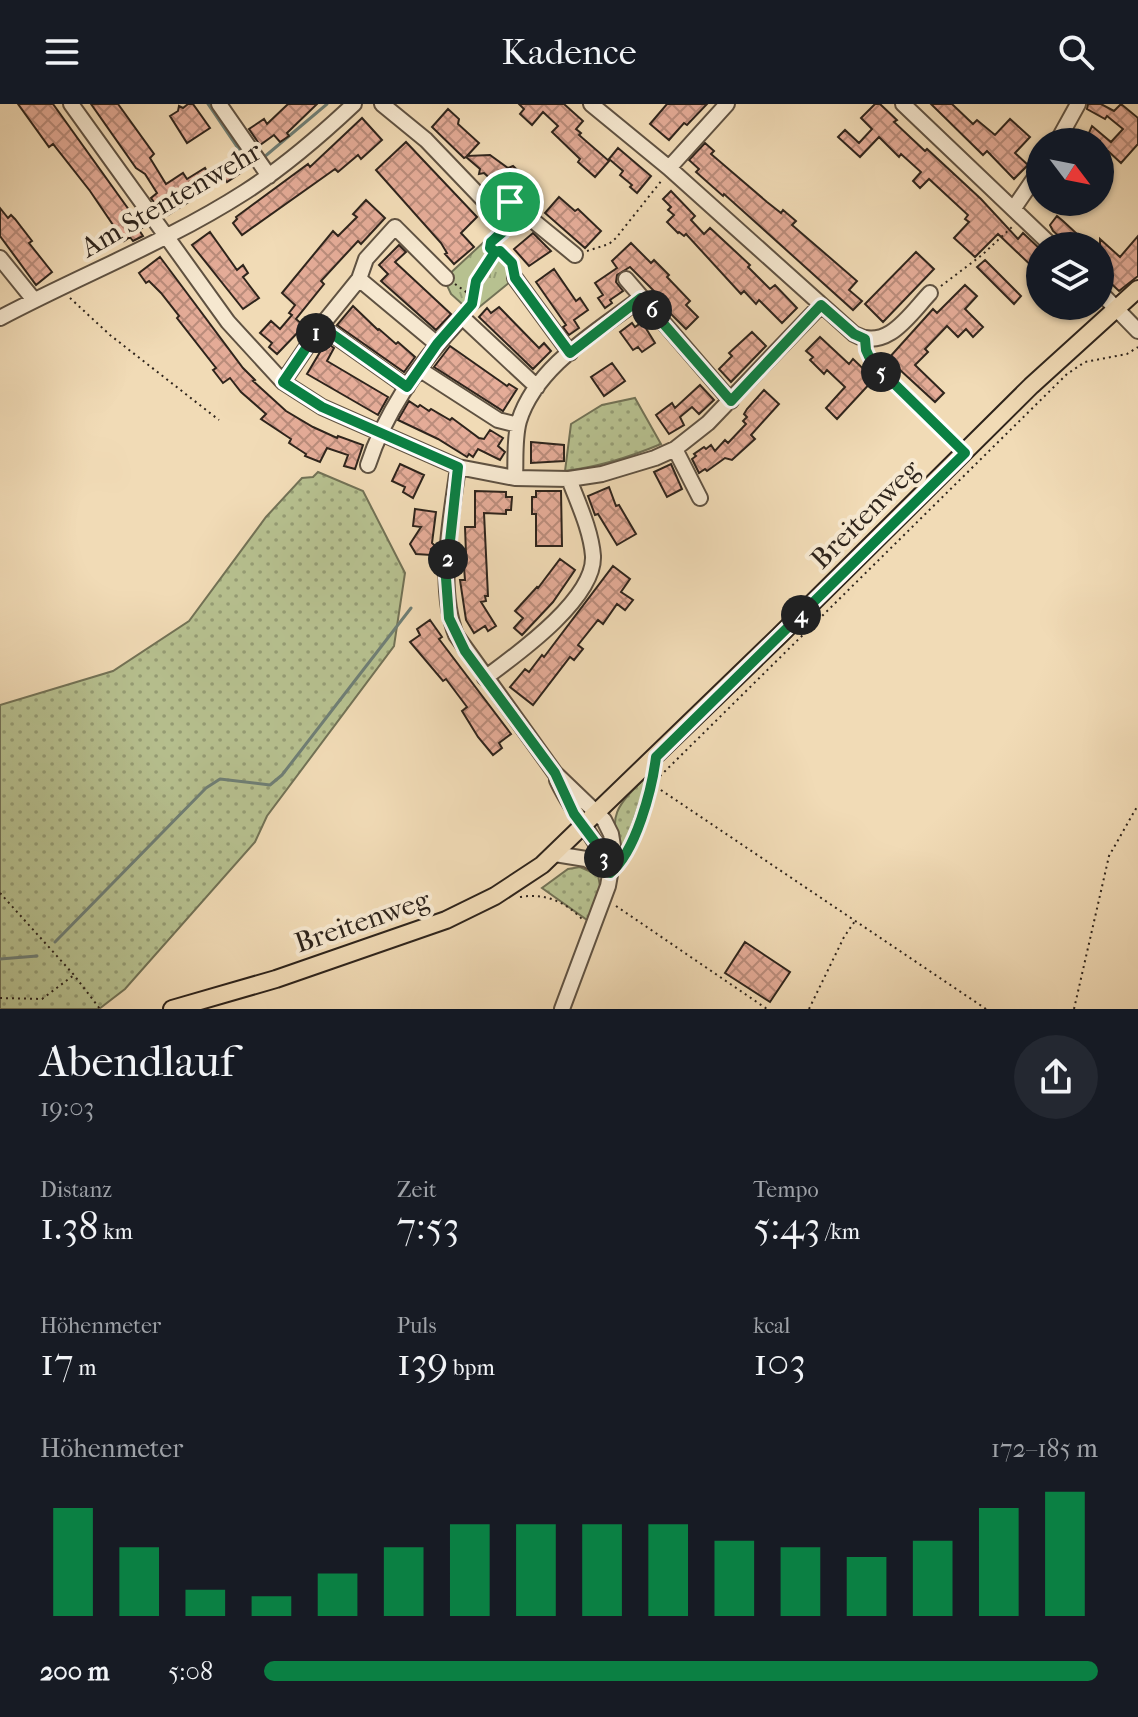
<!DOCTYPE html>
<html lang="de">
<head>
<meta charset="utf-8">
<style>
	:root { --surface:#171b24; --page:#242831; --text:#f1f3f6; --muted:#9ea1a6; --accent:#0b8043 }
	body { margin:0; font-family:"IM FELL French Canon",serif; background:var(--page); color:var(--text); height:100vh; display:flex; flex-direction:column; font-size:30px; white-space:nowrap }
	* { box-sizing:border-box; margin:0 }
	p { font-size:26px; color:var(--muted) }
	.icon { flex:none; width:44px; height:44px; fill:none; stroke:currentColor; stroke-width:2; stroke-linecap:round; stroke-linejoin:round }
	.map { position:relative; height:905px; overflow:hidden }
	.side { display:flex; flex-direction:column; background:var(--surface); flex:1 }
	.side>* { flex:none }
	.needle { width:52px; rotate:122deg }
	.tools { position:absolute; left:1026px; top:24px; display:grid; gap:16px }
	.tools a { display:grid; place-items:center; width:88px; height:88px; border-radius:50%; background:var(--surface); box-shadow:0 2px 6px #0004; font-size:40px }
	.pin { position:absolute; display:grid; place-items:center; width:68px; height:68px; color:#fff; margin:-34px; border:4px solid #fff; border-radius:50%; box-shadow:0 2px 8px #0007 }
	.km { position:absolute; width:40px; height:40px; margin:-20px; border-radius:50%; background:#222; color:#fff; font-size:22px; line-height:40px; text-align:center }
	.round { display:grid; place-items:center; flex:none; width:84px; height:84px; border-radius:42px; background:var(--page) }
	.headline { display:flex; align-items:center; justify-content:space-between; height:136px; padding:0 40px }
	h1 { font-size:44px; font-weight:600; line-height:60px }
	.stats { display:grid; grid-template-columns:repeat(3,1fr); gap:12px; height:136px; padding:8px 40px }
	.stats div { display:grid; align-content:center }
	.stats b { font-size:40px; font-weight:600 }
	.stats small { font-size:22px; font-weight:400 }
	.stats p { font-size:22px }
	.chart { height:224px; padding:16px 40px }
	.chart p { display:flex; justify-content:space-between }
	.chart svg { width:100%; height:144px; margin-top:8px; stroke:var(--accent); stroke-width:6 }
	ul { padding:0 40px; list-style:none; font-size:26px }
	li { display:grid; grid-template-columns:128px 96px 1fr; align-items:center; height:60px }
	li i { height:20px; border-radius:10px; background:var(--accent) }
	header { display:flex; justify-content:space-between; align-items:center; height:104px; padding:0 40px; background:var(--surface); font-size:36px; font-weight:600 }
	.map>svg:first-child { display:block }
	.grass { fill:url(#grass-dots); stroke:#727256; stroke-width:2 }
	.park { fill:url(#park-tufts); stroke:#727256; stroke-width:2 }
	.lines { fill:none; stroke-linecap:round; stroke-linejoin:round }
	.stream { stroke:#6f7f76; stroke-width:3 }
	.building { fill:url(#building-cross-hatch); stroke:#2e241c; stroke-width:2 }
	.minor-casing { stroke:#5f5242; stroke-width:18 }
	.major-casing { stroke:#2e241c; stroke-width:20 }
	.path { stroke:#2e241c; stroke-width:2; stroke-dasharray:2 4; stroke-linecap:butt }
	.minor { stroke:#f6e8d0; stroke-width:14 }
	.major { stroke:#f1dbb6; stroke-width:16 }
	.route-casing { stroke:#fff; stroke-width:16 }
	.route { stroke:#0b8043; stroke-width:10 }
	.labels { text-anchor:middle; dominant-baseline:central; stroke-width:8; stroke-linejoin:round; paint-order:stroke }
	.street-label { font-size:28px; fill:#2e241c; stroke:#f6e8d0 }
</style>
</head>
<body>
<header><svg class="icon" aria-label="menu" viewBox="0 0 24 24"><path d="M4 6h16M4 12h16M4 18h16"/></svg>Kadence<svg class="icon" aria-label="search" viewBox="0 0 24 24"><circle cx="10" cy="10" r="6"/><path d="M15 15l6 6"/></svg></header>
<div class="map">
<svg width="1138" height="905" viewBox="0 0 1138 905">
	<defs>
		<pattern id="grass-dots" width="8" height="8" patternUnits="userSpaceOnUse" patternTransform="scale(2)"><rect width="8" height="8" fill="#b7c190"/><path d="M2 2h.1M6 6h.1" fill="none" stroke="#959d75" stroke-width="1.8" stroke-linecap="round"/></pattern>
		<pattern id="park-tufts" width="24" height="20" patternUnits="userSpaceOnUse" patternTransform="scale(2)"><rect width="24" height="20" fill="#b7c190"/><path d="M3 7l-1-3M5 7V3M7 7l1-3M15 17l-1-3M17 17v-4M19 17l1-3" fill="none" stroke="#959d75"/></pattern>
		<pattern id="building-cross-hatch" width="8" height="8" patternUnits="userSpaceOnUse" patternTransform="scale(2)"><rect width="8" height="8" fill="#e5ac98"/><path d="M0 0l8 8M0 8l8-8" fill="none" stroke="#ba8c7b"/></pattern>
	</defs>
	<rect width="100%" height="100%" fill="#f1dbb6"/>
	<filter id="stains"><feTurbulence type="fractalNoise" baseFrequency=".0025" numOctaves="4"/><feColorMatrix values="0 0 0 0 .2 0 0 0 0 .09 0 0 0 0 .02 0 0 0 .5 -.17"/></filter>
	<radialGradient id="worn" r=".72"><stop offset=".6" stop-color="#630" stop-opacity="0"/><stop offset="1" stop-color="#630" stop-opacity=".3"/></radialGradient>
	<path class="grass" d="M635,294l26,46c-31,13 -62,23 -96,27l6,-47 31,-19z
		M318,368l45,19 42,82 -11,73 -127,170 -12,26 -130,147 -26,20h-99v-304l113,-34 76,-50 77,-104 36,-39 11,-1z
		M645,674v8l-22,65c-19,-35 -2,-49 22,-73z
		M580,763l18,8 2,11 -10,36 -48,-34 26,-19z"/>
	<path class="park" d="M500,123l4,7 -10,8 26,29 -5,7 -43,35 -21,-19 -7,-15z"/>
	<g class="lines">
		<path class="stream" d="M208,0l40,59 5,1
			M263,54l64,-54
			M55,838l151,-154 14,-9 50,6 12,-10 129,-167
			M0,855l37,-3"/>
	</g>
	<path class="building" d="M18,0h35l89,124 -3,2 4,6 -10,5 -3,-4 -6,4 -34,-50 -37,-47 -4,3z
		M91,0h27l36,50 -4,4 16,26 17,-11 4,6 18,-11 3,5 24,-16 10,15 -15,10 -2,-3 -57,36 -7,-12 -4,3 -6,-8 6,-5 -12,-19 -9,-6z
		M188,0h5l17,24 -23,15 -17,-27 8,-5 1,-5 4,2z
		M288,0h29l-30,29 2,3 -9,6 -6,-7 -14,10 -11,-16 15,-10 3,5z
		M519,0h45l19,17 -7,8 5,4 -2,2 30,26 -14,16 -17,-15 2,-3 -28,-27 6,-6 -15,-14 -11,13 -12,-11 4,-5z
		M667,0h40l-20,21 -3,-2 -15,17 -19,-16z
		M875,0h5l17,16 -3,2 31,29 2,-2 54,50 37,40 5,-6 17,16v25l-42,-40 -23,23 -21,-19 15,-16 -4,-3 3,-4 -39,-36 -9,9 -7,-7 8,-9 -20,-18 -2,3 -20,-20 -19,20 -22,-20 7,-7 14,13 13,-14 -11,-11z
		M931,0h21l21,20 4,-4 18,15 15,-16 20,18 -15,16 13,12 -14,14 -27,-28 -4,4z
		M1088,0h13l13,7 7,-7 17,14v26l-17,19 -13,-12 -8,10v-20l-12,-6 4,-9 19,16 12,-13 -16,-13 -2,3 -18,-10z
		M448,5l11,10 -1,5 21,19 -12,13 23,-1 18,13 5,-2 14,13 -2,2 4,4 -7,8 -8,-7 -4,4 -3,-3 -6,7 -8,-8 3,-2 -12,-11 -5,1 1,-5 -14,-12 -2,1 -32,-31z
		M362,14l20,22 -21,19 -3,-4 -20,17 -3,-3 -93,66 -9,-12 4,-4 -1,-2 72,-53 2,3z
		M406,38l71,75 -16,16 13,14 -20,17 -9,-10 2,-1 -6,-10 -65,-73z
		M705,39l9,8 -3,3 56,48 14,11 2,-3 13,11 -4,4 65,56 -8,9 13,11 -9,9 -129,-116 -1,2 -27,-24 3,-3 -10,-9z
		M618,44l33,28 -14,17 -7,-6 2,-2 -12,-10 3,-4 -14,-12z
		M671,87l24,25 -4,4 13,14 6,-6 40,37 -2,2 22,22 5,-4 22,23 -15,15 -23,-23 -3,4 -12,-13 -3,3 -55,-60 -2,2 -5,-4 -1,1 -11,-11 7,-7 -6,-5 3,-3 -8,-8z
		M559,93l16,14 3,-2 23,22 -16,17 -40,-35z
		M366,96l19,18 -24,26 -3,-3 -37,40 3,3 -28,35 8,7 -27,28 -8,-7 3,-4 -12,-10 11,-12 9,8 12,-14 -3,-2 6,-8 -13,-12 51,-62 5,5 19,-19 -4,-3z
		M0,104l8,10 3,-3 4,4 17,22 -3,2 23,29 -16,13 -36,-49z
		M1057,112l6,5 27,25h-20l-17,-15 -3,-6z
		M210,128l27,38 6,-5 5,8 -5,4 16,21 -16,11 -51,-64z
		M533,129l18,18 -22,15 -15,-17z
		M1138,132v40l-19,15 -19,-18v-34l20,18z
		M631,139l20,20 3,-3 15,15 -2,2 23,24 -4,4 12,12 -12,12 -28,-28 3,-3 -31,-31 -13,8 -1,7 7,9 -13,9 2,3 -7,5 -7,-10 5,-3 -8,-12 22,-15 -5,-7z
		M399,141l7,7 -11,10 56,52 -15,16 -55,-49 7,-7 -9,-9z
		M916,148l18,17 -51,53 -18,-18z
		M160,153l83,111 12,12 -2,1 33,30 27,16 24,11 1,-2 25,9 -8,24 -11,-3 4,-11 -21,-7 -7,14 -15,-6 1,-2 -17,-11 2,-4 -30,-20 5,-5 -25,-22 -11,-14 -7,5 -10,-13 3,-2 -39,-50 2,-2 -18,-23 -12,-12 -3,2 -7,-10z
		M985,156l36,36 -7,8 -37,-37z
		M554,165l22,32 4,-3 8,12 -14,10 5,8 -10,7 -6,-8 3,-2 -30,-43z
		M965,181l12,11 -12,13 18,18 -10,10 -7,-8 -8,8 -11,-11 -22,23 3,3 -13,13 29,28 -9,9 -47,-43 45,-50 4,4z
		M353,202l25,24 1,-1 17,15 2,-2 17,15 -11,15 -67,-47z
		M499,203l40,41 5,-5 7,8 -18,18 -54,-52 8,-9 4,5z
		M642,218l13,21 -13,9 -4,-5 -5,3 -13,-18 12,-9 3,4z
		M752,228l14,14 -35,36 -12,-13 13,-13 -3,-3z
		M820,233l29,27 4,-5 21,20 -37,40 -11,-11 19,-21 -18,-17 -3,4 -14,-14 3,-3 -7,-6z
		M326,238l8,6 -7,13 61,36 -10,18 -71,-41z
		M450,242l57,40 2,-2 8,5 -14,22 -69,-44z
		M612,259l13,18 -21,15 -13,-19z
		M700,281l14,15 -15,14 -7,-7 -12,10 4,8 -15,9 -13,-19 16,-12 3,5z
		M764,286l15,14 -28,31 4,4 -23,21 -7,-2 -18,13 -2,-2 -6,4 -7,-14 4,-3 -2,-2 10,-7 2,2 5,-4 4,6 10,-11 3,3 18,-19 -3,-3 4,-4 -3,-3 3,-5z
		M409,297l9,6 2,-2 9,6 2,-2 19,11 2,-2 27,20 5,1 6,-9 13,8 -5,8 7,6 -5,8 -22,-11 -5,8 -4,-3 -2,3 -29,-18 -40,-19z
		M531,338l33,3v16l-33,2z
		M400,360l24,11 -11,23 -10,-6 2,-5 -13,-6z
		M671,360l11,25 -15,8 -13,-25z
		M609,383l7,19 3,-1 17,29 -19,11 -19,-31 -3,1 -7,-19z
		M475,387l31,1v5h6l-1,13h-5v4l-22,-1 4,83h-3l1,5 -5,1 15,24 -8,5 -3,-5 -11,7 -8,-13 -6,-40h5l-2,-26h3l-1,-27h10z
		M536,387h25l1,55h-26v-32h-4v-17h4z
		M415,405l21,3 -4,31 3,3 -4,3v6l-15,-1 -6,-10 11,-17 -8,-1z
		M560,455l15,11 -22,32 -31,33 -8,-7 9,-10 -8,-7 22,-24 1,1z
		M613,462l17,13 -9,13 12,8 -8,10 -8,-6 -14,20 -5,-4 -20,25 5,4 -9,11 -4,-3 -37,48 -23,-18 15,-18 4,3 13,-17 2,2z
		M430,516l12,17 -3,2 72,95 -12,9 3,5 -9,7 -15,-18 -16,-26 5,-4 -21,-28 -3,2 -33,-39 10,-7 -3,-6z
		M745,838l45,30 -20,30 -45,-29z"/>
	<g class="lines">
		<g class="minor-casing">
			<path id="minor" d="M71,0l157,218 55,60 39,25 136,60 57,11 54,1 33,-5 53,-16 20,-9 33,-26 113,-118
				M219,0l50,72
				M382,0l44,36 70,73
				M591,0l78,64 185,166c33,18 56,-20 76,-41
				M903,0l149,142
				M1057,38l21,-38
				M669,64l58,-64
				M1014,104l26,-38
				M519,110l-13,10 -10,-11 14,-11 9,12h6l50,41
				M0,154l34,42
				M515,174l55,75
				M359,175l78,65
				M626,175l105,122
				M1100,188l38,39
				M0,214c81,-43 167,-76 245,-126 39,-25 75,-56 109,-88
				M321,222l86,61
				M419,265l79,51 20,5
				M283,278l38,-56 38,-47 7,-20 29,-32 51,51
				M675,345l25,49
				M368,361c18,-56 54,-105 94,-148l75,70
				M458,363c-7,52 -21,119 -2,168l99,138 49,47 7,14 3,18 -6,34 -46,123
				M515,374c1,-18 -1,-39 4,-57 17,-55 79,-90 122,-123
				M485,574c31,-23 110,-79 108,-122 -2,-26 -15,-53 -24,-77
				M557,676c15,33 40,58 53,92
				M555,750l31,5 24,13"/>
		</g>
		<g class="major-casing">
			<path id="major" d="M172,905l104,-30 170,-59 49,-24 47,-31 237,-229 252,-250 107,-97"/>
		</g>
		<path class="path" d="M587,147l22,-7 7,-6 46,-58
			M496,148l10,4 6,8
			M455,180l18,13
			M941,182l41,-31 31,-29
			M70,194l40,37 109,85
			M470,203l6,-26 19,-29 -5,-4 1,-6 10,-8
			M867,248l4,9 82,81
			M627,746l26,-73
			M0,789l74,82 26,34
			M520,793c25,-4 44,4 62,22
			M616,802l151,103
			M0,894l42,1 32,-24
			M809,905l35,-72 11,-16
			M986,905l-334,-225 415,-410 18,-12 42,-8 11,-7
			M1074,905l35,-153 29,-51"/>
		<use href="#minor" class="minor"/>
		<use href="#major" class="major"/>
	</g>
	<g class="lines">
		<g class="route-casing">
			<path id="route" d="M510,98l9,12c-11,9 -17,19 -28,28l-1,6 5,4 -19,29 -4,23 -35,40 -30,43 -86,-61 -38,56 39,25 136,60 -12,111 3,40 16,33 90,122 19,41 27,36 9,23c26,-21 42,-84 46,-116l309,-304 -94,-92 -5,-11 -1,-11 -11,-5 -33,-29 -90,96 -90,-103 -71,55 -55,-75 -3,-15 -12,-12 -5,1 -5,-4 1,-6 12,-10 3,-8 -10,-11 14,-11"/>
		</g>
		<use href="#route" class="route"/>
	</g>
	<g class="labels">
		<g class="street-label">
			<text transform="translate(171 95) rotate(-30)">Am Stentenwehr</text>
			<text transform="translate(865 410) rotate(-45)">Breitenweg</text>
			<text transform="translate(362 817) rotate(-19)">Breitenweg</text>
		</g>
	</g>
	<rect width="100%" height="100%" filter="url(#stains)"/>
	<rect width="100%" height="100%" fill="url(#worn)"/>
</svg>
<div class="tools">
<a><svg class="needle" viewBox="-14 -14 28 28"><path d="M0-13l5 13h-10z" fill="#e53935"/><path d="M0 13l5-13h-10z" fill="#9ea1a6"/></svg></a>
<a><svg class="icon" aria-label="layers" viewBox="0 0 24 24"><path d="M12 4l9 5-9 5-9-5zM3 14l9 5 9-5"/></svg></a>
</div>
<div class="pin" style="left:510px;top:98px;background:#1e9e55"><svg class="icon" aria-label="arrive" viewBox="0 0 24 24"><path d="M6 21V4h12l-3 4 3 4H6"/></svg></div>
<b class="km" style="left:316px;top:229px">1</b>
<b class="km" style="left:448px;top:455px">2</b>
<b class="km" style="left:604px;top:754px">3</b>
<b class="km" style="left:801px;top:511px">4</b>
<b class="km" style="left:881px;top:268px">5</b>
<b class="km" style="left:652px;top:206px">6</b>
</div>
<section class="side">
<div class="headline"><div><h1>Abendlauf</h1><p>19:03</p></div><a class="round"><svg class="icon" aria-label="share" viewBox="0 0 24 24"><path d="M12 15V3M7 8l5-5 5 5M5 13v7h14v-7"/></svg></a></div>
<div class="stats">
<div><p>Distanz</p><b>1.38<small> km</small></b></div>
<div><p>Zeit</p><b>7:53</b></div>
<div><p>Tempo</p><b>5:43<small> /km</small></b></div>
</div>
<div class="stats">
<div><p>Höhenmeter</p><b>17<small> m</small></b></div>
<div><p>Puls</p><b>139<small> bpm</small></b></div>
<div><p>kcal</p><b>103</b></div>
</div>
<div class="chart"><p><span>Höhenmeter</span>172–185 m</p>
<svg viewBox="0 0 160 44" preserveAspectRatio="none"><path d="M5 44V11M15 44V23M25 44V36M35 44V38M45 44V31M55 44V23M65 44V16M75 44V16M85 44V16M95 44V16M105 44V21M115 44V23M125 44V26M135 44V21M145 44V11M155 44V6"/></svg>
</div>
<ul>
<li><b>200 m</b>5:08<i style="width:100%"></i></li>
</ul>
</section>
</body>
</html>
